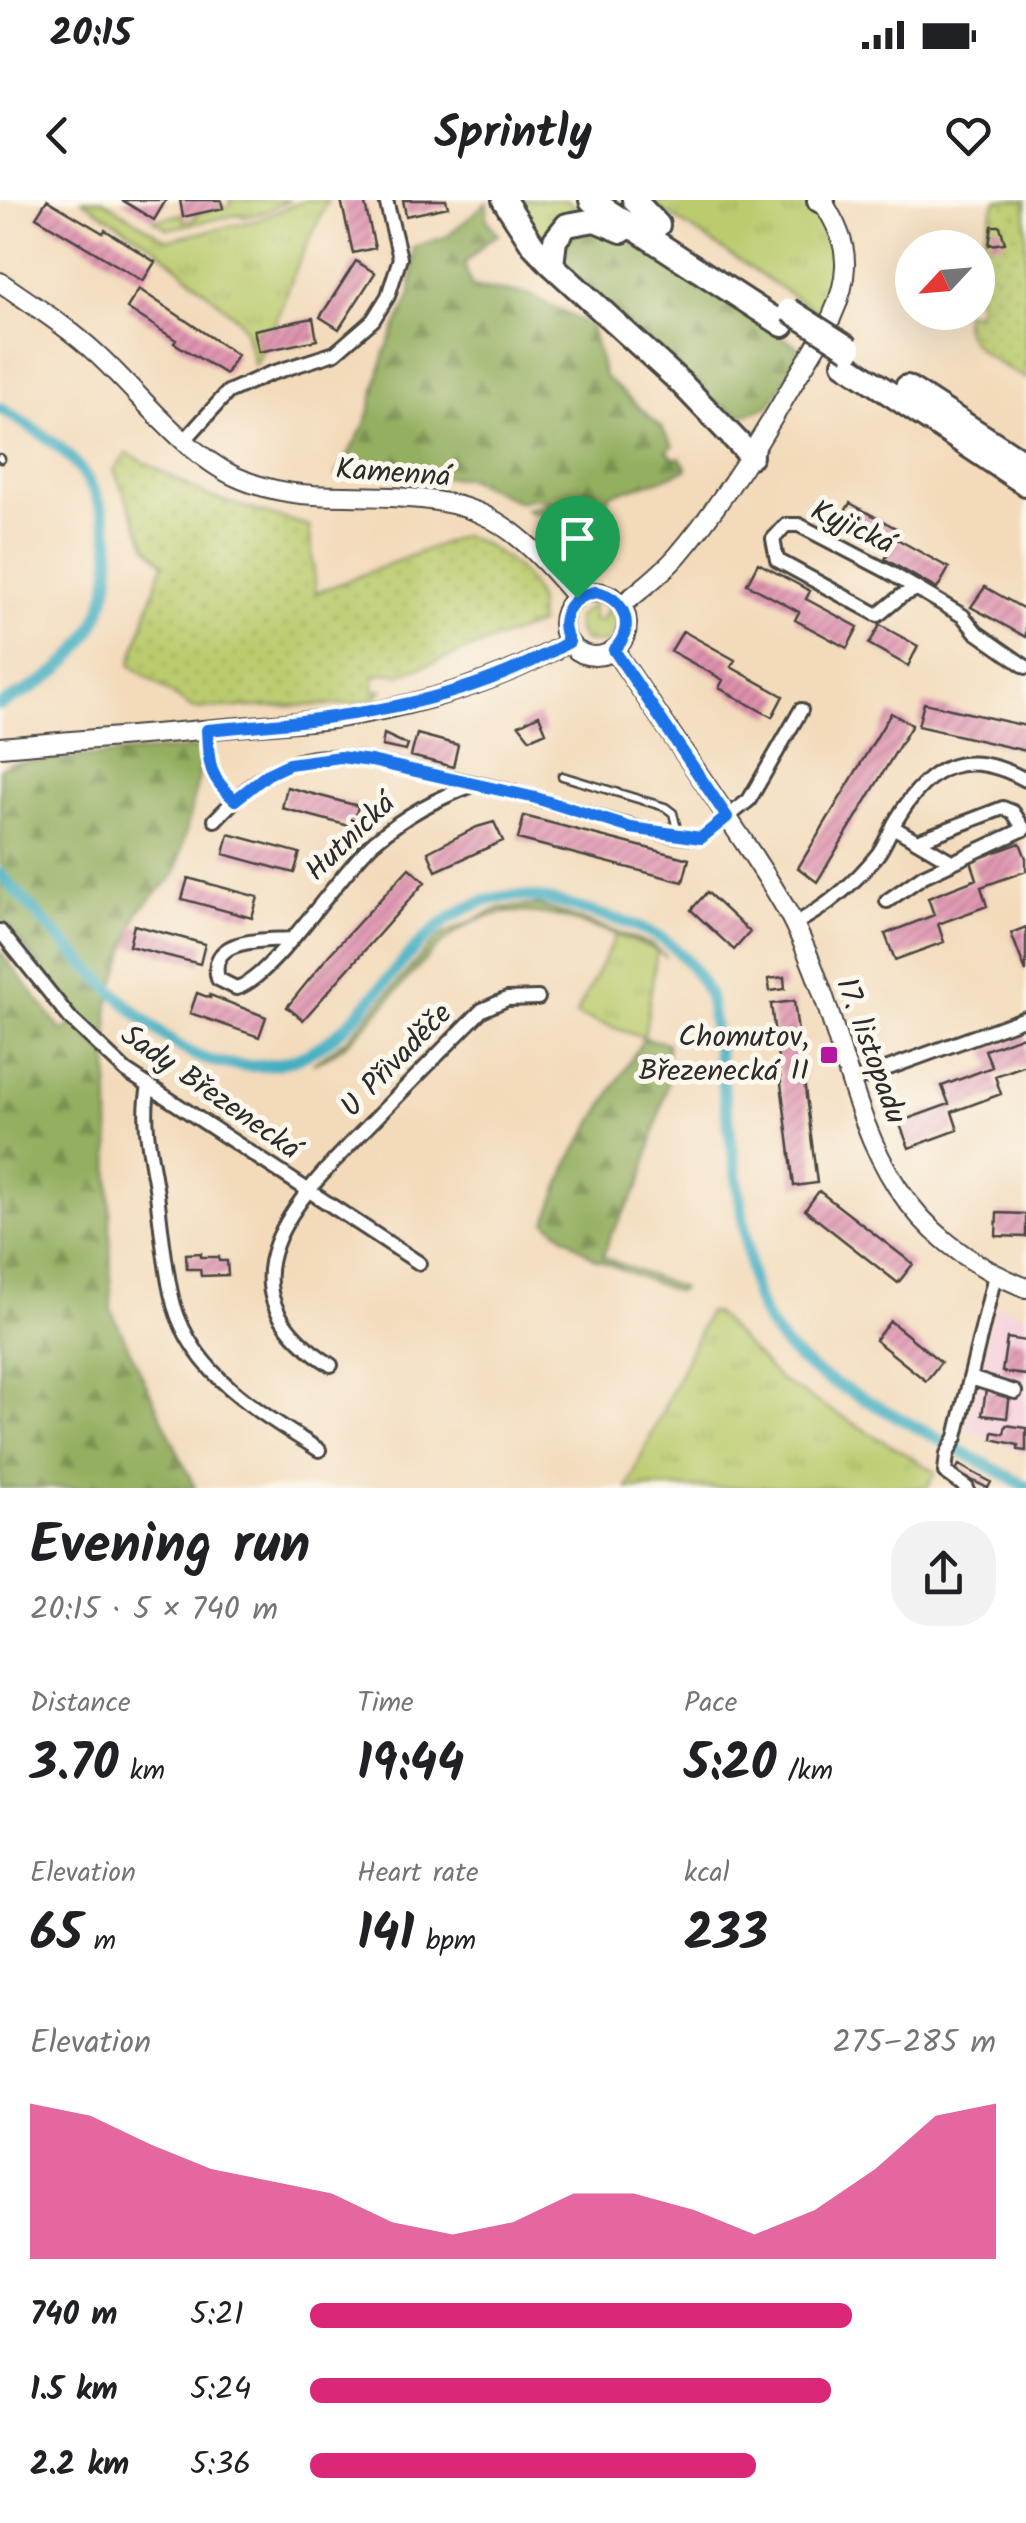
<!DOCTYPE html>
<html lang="en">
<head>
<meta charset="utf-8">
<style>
	:root { --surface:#fff; --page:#f2f2f2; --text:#202124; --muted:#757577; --accent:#db2777 }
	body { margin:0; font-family:Kalam,sans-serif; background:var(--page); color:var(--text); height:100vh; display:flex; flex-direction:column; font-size:38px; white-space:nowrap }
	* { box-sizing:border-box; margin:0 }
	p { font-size:32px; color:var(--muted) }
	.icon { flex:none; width:55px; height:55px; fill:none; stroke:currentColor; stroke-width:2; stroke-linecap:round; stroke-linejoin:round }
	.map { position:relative; height:1288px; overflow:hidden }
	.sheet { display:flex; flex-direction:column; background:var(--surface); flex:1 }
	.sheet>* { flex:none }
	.needle { width:65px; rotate:244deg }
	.controls { position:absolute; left:895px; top:30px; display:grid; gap:20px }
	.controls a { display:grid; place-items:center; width:100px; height:100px; border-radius:50%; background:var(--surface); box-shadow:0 10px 40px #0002; font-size:50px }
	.pin { position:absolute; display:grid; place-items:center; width:85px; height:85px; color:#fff; margin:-102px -42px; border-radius:50% 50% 50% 0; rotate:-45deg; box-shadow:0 0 10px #0007 }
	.pin .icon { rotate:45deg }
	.round { display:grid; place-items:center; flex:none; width:105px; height:105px; border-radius:40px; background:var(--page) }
	.headline { display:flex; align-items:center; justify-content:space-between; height:170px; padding:0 30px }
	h1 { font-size:55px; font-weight:700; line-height:75px }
	.metrics { display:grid; grid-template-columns:repeat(3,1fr); gap:15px; height:170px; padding:10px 30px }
	.metrics div { display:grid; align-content:center }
	.metrics b { font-size:50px; font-weight:700 }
	.metrics small { font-size:28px; font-weight:400 }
	.metrics p { font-size:28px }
	.chart { height:280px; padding:20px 30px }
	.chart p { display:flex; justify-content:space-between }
	.chart svg { width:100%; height:180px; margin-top:10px; fill:var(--accent); opacity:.7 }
	ul { padding:0 30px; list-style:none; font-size:32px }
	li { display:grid; grid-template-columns:160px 120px 1fr; align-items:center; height:75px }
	li i { height:25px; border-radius:12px; background:var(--accent) }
	.status { display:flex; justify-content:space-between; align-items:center; height:70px; padding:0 50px; background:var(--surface); direction:ltr }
	.status svg { height:28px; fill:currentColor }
	header { display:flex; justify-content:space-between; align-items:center; height:130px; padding:0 30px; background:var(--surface); font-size:45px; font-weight:700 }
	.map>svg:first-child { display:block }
	.built { fill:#f5cfda }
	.grass { fill:url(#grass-tufts); stroke:#737b4c; stroke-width:2.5 }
	.forest { fill:url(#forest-firs); stroke:#606d46; stroke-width:2.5 }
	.park { fill:url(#park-dots); stroke:#737b4c; stroke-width:2.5 }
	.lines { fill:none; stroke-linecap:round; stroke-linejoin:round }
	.canal { stroke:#43aec1; stroke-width:12 }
	.building { fill:url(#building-hatch) }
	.lane-casing { stroke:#494540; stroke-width:11 }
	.street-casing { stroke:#494540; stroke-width:18 }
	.secondary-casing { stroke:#494540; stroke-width:22 }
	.highway-casing { stroke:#494540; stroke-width:28 }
	.lane { stroke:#fff; stroke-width:6 }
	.street { stroke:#fff; stroke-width:12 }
	.secondary { stroke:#fff; stroke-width:18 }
	.highway { stroke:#fff; stroke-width:22 }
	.highway-bridge-casing { stroke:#494540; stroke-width:28; stroke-linecap:butt }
	.highway-bridge { stroke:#fff; stroke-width:22 }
	.route-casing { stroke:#fff; stroke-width:20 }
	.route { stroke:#1a73e8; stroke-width:12 }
	.poi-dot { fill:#b5179e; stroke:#fbf7ec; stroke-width:4 }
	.labels { text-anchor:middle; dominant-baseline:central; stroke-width:10; stroke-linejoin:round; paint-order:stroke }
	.street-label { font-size:30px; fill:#2b2b2b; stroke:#fbf7ec }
	.poi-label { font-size:30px; fill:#2b2b2b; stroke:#fbf7ec; text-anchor:end }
</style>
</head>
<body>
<div class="status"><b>20:15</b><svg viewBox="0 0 49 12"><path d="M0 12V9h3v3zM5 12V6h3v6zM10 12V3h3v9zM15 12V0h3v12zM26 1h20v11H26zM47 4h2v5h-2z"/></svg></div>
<header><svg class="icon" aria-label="back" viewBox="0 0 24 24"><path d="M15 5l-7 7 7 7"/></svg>Sprintly<svg class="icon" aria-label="heart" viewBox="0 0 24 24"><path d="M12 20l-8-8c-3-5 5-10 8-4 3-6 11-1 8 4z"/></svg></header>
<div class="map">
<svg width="1026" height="1288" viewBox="0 0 1026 1288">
	<defs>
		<pattern id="grass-tufts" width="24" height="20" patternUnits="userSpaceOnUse" patternTransform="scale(2.5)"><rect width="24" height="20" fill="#bbcb6d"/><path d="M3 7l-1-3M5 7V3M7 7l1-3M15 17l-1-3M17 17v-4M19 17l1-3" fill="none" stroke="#a1ae5f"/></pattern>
		<pattern id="forest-firs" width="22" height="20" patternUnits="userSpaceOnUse" patternTransform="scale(2.5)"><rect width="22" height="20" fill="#94af60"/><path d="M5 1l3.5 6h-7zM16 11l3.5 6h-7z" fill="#798f4f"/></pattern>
		<pattern id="park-dots" width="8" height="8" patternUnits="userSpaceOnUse" patternTransform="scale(2.5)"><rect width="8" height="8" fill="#bbcb6d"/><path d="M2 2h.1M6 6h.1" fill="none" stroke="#a1ae5f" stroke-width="1.8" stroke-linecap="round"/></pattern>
		<pattern id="building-hatch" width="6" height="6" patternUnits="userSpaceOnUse" patternTransform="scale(2.5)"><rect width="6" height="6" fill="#df91ae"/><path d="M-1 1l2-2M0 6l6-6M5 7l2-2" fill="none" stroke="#b5778e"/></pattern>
	</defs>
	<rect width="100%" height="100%" fill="#fbf7ec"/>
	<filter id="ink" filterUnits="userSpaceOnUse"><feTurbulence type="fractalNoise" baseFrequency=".01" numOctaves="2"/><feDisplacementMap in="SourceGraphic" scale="20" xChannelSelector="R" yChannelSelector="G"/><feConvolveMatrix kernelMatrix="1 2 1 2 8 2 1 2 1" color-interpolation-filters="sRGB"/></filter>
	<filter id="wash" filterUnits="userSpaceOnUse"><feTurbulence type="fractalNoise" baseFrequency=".0048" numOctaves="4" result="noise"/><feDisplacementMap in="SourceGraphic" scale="40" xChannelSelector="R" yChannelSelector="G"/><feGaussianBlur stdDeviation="2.25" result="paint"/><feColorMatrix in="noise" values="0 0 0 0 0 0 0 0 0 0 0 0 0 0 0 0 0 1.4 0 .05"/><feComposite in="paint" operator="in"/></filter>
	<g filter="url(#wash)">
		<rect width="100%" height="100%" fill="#f3daba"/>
		<path class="built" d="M995,1104l31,11v140l-60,-26z"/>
		<path class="grass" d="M82,0h21l62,39h7l86,-19 48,-20h22l-31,66 -23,60 -19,5 4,21h3l-8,13 -9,-35 -6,-10 -83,-72z
			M229,0h61l-28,13 -19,4 -1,-3 -74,15 -14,-9 28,-6 2,7 11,-2v-5l35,-8z
			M514,0h53l11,10 -33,33z
			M647,0h159c37,32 30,74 16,115z
			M591,405l2,1v14l8,1 6,-14 8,11v13l-11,12 -20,-2 -7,-11v-13z
			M616,735l41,15 -13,88 -68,-23z
			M708,1112l8,2 64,66 156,92 -9,16h-300z"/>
		<path class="forest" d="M487,2v17l11,16 -11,6 -23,23 8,23 56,7 63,32 13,50 57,51 12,19 -7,4 9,9 5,-2 7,12 -29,12 -48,13 -7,17 -33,-4 -38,7 -6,-5 26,-7 -18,-4 -15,4 -53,-24 -26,-1 -8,-5 -38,-1 -57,4 30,-55 18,-68 26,-58 3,-47 34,-11z
			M581,27l33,7 31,16 158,100 -34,56 -27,10 -41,-22 -137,-128 -2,-20z
			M206,547l-30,126 -38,39 -30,93 3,305 84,178h-195v-537l63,81 17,-17 -80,-98v-148l10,-6z
			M538,705l113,39 15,13c-25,-18 -57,-24 -86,-34 -106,-34 -136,16 -201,88 -20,22 -38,42 -66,53l35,-26 90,-101 62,-29z
			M644,838l23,5 1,39 -28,103 -30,51 -7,21 78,31 -4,4 -82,-33 -49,-37 24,-62z"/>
		<path class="park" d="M996,0h30v179c-24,-15 -69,-32 -61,-66l13,-1v-58z
			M127,253l83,44 99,29 7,67 147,-58c26,10 65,34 74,63 2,8 1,18 2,26l-140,51 -14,-2 -11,4v14l8,-1 -7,9 -21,5 -161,5 -63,-44 33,-102 -16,-17 -33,-76z"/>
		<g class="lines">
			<path class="canal" d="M0,208c28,18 59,34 79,60 49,63 39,150 -20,201 -18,15 -38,25 -59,36
				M0,674c42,45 154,172 208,186 160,42 171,-143 294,-163 33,-5 65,8 96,17 57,16 83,27 111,81l44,290c10,41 35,69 70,92l203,109"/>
		</g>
		<g id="blocks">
			<path class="building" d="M47,0l56,33 2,-3 50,32 -12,19 -107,-64z
				M122,0h44l-12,20z
				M180,0h41l2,8 -40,9z
				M341,0h23l11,48 -22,5z
				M403,0h43l2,7 -42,9z
				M992,26h8l5,17 -16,2z
				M356,61l19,12 -36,56 -19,-12z
				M139,89l98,66 -11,19 -52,-31 2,-3 -49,-32z
				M313,118l4,22 -58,12 -5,-22z
				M850,303l51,28 -4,8 52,29 -12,21 -52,-30 5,-7 -52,-29z
				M758,363l52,28 -4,8 52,28 -11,21 -52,-28 4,-8 -52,-28z
				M985,387l41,23v27l-55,-30z
				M880,425l38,21 -10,20 -39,-22z
				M683,431l52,29 -4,7 52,29 -11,21 -53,-29 4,-8 -52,-29z
				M924,503l102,23v25l-108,-25z
				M891,513l21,12 -95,157 -19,-14z
				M539,515l7,17 -16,7 -11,-14z
				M384,534l24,11 -2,6 -24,-5z
				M417,534l41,11 -5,22 -42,-11z
				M287,587l71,19 -5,21 -71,-19z
				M524,616l165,43 -6,23 -165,-43z
				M494,622l9,19 -67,30 -8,-19 49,-25z
				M229,634l71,19 -6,20 -70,-19z
				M1020,643l6,15v13l-45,16 6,19 -49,18 6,18 -49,18 -10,-26 49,-19 -6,-17 49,-19 -6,-18z
				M409,668l16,14 -122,138 -16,-13 42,-52z
				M188,678l70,19 -6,21 -70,-19z
				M707,692l43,40 -16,18 -43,-40z
				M134,725l71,19 -5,20 -71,-18z
				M1026,727v45l-15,-39z
				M784,777l1,12 -15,2 -2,-12z
				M197,793l13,5v-3l56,22 -7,20 -69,-24z
				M794,801l23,182 -23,3 -23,-182z
				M1026,835v30l-31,11 6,18 -49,18 6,18 -49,18 -10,-26 50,-18 -7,-18 50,-19 -7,-17z
				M819,991l94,73 -15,19 -93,-73z
				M997,1013l29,1v23l-30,-1z
				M201,1053v4h18v4h8l1,14 -27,1 -1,-7h-13l-1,-15z
				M890,1121l51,41 -15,19 -51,-41z
				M1007,1138l19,3v34l-24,-3z
				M986,1190l24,3 -3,25 -25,-3z
				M1006,1225l20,3v23l-8,-1v-5l-26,-6 1,-7 11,2z
				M959,1265l32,17 -3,6 -33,-16z"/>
		</g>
	</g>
	<g filter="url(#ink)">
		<use href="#blocks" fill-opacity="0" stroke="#494540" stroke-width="2.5"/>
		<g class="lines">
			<g class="lane-casing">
				<path id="lane" d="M0,258l1,1
					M562,576l103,31 8,6 3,12 -5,10"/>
			</g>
			<g class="street-casing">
				<path id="street" d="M185,240l43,-48 41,-18 66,-21 38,-33 15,-24 12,-38 -14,-58
					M917,389l-16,7 -23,19 -101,-55 -4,-21 13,-14h13l88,46 76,45 13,16 50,35
					M207,530c2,35 0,46 28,70
					M215,620c23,-24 47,-48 80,-58 40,-12 83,0 122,9 40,9 80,16 120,28 55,15 106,36 164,39l48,-38 52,-90
					M893,627l58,34
					M887,701l36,-25 101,-47 -11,-17 -10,-4 -86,33
					M794,724c33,-17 61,-41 84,-70 8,-11 12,-24 19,-35 33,-56 70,-71 129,-39
					M0,731l70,87 56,53 293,192
					M291,739c-28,2 -84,-2 -73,40l18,9c34,-7 105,-117 138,-146 34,-29 60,-42 101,-58
					M850,882l176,-64
					M149,887c-8,34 3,73 8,107 4,33 7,66 14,99 16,79 86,117 148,157
					M331,1165c-127,-80 -29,-172 43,-245 36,-37 72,-74 108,-110l25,-11 31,-1
					M970,1178l45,14
					M967,1288l-22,-16 2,-18 9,-17 39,-162"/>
			</g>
			<g class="secondary-casing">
				<path id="secondary" d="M0,82c33,23 68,45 98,73 41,38 86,97 136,121 36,17 73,20 112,20 121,1 152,8 231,102
					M563 424a32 32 0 1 1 64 0a32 32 0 1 1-64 0Z
					M621,406c19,-16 41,-32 57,-51 47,-55 83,-116 119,-178 20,-33 47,-71 48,-111 1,-24 -10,-44 -22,-64
					M614,450c40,59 81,118 120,177 21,32 43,63 60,97 73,148 51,290 232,364
					M0,547l333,-28c83,-13 163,-35 236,-77"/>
			</g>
			<g class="highway-casing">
				<path id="highway" d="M504,0l29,45 19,20 128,117 71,74
					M591,0l192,125
					M634,0l24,25
					M819,0l4,2
					M552,65l3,-25 12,-15 28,-5 27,11
					M844,163l182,121
					M907,187l119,77"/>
			</g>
			<use href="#lane" class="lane"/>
			<use href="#street" class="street"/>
			<use href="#secondary" class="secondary"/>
			<use href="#highway" class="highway"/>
			<g class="highway-bridge-casing">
				<path id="highway-bridge" d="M789,110l61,39"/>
			</g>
			<use href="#highway-bridge" class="highway-bridge"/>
		</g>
	</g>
	<g class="lines" filter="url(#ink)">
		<g class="route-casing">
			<path id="route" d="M596,392c30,6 40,37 18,58l113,167 -26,21 -70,-10 -95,-30 -165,-37 -31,-4 -51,7 -21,10 -33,26c-27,-24 -26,-35 -28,-70 129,-11 247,-22 362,-88 -12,-24 0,-45 27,-50z"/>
		</g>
		<use href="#route" class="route"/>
	</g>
	<rect class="poi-dot" x="819" y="845" width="20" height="20" rx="5"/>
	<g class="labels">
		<g class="street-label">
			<text transform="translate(393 274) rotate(4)">Kamenná</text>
			<text transform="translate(852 328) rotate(25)">Kyjická</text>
			<text transform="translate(351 638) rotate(-44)">Hutnická</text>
			<text transform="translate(870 851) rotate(70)">17. listopadu</text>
			<text transform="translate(397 861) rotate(-46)">U Přivaděče</text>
			<text transform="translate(210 893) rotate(35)">Sady Březenecká</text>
		</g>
		<g class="poi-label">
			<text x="809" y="838">Chomutov,<tspan x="809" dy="34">Březenecká II</tspan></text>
		</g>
	</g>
</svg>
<div class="controls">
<a><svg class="needle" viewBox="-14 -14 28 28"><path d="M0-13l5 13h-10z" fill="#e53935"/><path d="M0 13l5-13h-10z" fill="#757577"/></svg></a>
</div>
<div class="pin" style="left:577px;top:398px;background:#1e9e55"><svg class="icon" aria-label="arrive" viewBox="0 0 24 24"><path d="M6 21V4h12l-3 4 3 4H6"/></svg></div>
</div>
<section class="sheet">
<div class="headline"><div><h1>Evening run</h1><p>20:15 · 5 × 740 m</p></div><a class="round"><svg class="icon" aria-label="share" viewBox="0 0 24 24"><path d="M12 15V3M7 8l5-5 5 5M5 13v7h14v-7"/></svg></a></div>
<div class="metrics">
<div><p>Distance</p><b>3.70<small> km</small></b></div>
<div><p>Time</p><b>19:44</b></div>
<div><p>Pace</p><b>5:20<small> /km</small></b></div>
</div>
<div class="metrics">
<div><p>Elevation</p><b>65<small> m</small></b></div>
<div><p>Heart rate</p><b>141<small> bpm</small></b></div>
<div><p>kcal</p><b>233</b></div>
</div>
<div class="chart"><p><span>Elevation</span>275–285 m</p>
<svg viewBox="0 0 160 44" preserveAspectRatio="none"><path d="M0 44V6L10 9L20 16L30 22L40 25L50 28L60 35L70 38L80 35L90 28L100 28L110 32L120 38L130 32L140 22L150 9L160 6V44z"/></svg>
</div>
<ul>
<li><b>740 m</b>5:21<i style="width:79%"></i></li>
<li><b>1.5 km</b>5:24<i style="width:76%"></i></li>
<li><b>2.2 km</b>5:36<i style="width:65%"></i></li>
</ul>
</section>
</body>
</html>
